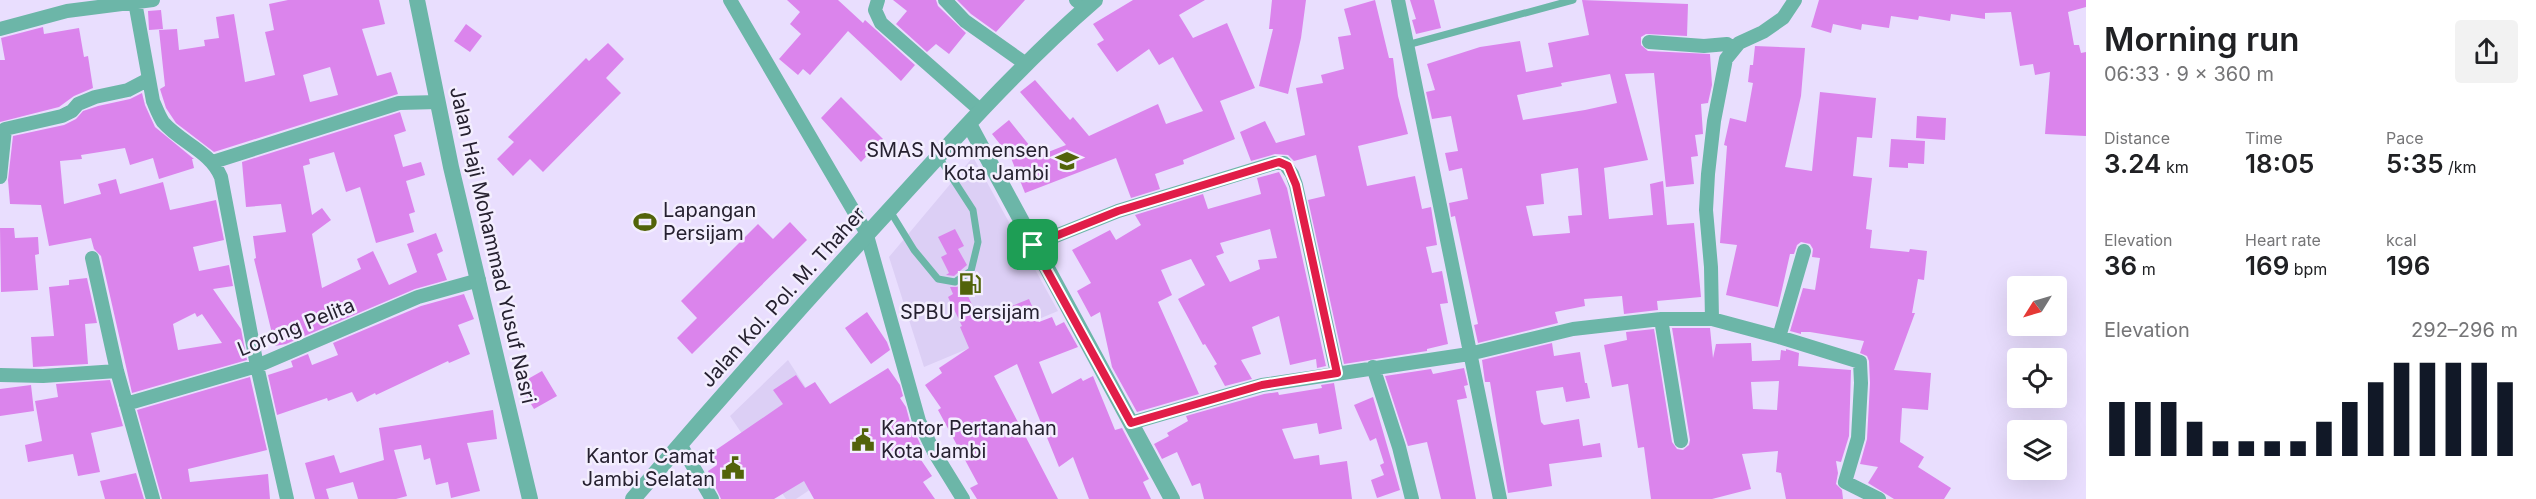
<!DOCTYPE html>
<html lang="en">
<head>
<meta charset="utf-8">
<style>
	:root { --surface:#fff; --page:#f2f2f2; --text:#202124; --muted:#757577; --accent:#111827 }
	body { margin:0; font-family:Inter,sans-serif; background:var(--page); color:var(--text); height:100vh; display:flex; flex-direction:column; font-size:22px; white-space:nowrap }
	* { box-sizing:border-box; margin:0 }
	p { font-size:20px; color:var(--muted) }
	.icon { flex:none; width:33px; height:33px; fill:none; stroke:currentColor; stroke-width:2; stroke-linecap:round; stroke-linejoin:round }
	.map { position:relative; flex:1; overflow:hidden }
	.sheet { display:flex; flex-direction:column; background:var(--surface); width:450px }
	.sheet>* { flex:none }
	.needle { width:39px; rotate:233deg }
	.controls { position:absolute; left:2007px; top:276px; display:grid; gap:12px }
	.controls a { display:grid; place-items:center; width:60px; height:60px; border-radius:6px; background:var(--surface); box-shadow:0 6px 24px #0002; font-size:30px }
	.pin { position:absolute; display:grid; place-items:center; width:51px; height:51px; color:#fff; margin:-26px; border-radius:12px; box-shadow:0 3px 9px #0006 }
	.round { display:grid; place-items:center; flex:none; width:63px; height:63px; border-radius:6px; background:var(--page) }
	.headline { display:flex; align-items:center; justify-content:space-between; height:102px; padding:0 18px }
	h1 { font-size:33px; font-weight:600; line-height:45px }
	.stats { display:grid; grid-template-columns:repeat(3,1fr); gap:9px; height:102px; padding:6px 18px }
	.stats div { display:grid; align-content:center }
	.stats b { font-size:26px; font-weight:600 }
	.stats small { font-size:16px; font-weight:400 }
	.stats p { font-size:16px }
	.chart { height:168px; padding:12px 18px }
	.chart p { display:flex; justify-content:space-between }
	.chart svg { width:100%; height:108px; margin-top:6px; stroke:var(--accent); stroke-width:6 }
	main { display:flex; flex:1; min-height:0 }
	.map>svg:first-child { display:block }
	.built { fill:#dccff5 }
	.building { fill:#db84ec; fill-rule:evenodd }
	.lines { fill:none; stroke-linecap:round; stroke-linejoin:round }
	.service { stroke:#6cb6a8; stroke-width:7 }
	.minor { stroke:#6cb6a8; stroke-width:14 }
	.tertiary { stroke:#6cb6a8; stroke-width:16 }
	.route-casing { stroke:#fff; stroke-width:12 }
	.route { stroke:#e11d48; stroke-width:8 }
	.labels { text-anchor:middle; dominant-baseline:central; stroke-width:5; stroke-linejoin:round; paint-order:stroke }
	.poi-label { font-size:20px; fill:#262130; stroke:#f3eefe; text-anchor:end }
	.street-label { font-size:20px; fill:#262130; stroke:#f3eefe }
</style>
</head>
<body>
<main>
<div class="map">
<svg width="2086" height="499" viewBox="0 0 2086 499">
	<rect width="100%" height="100%" fill="#e9defe"/>
	<path class="built" d="M973,157l85,154 -134,56 -35,-110z
		M788,360l65,101 -57,38h-10l-56,-83z"/>
	<path class="building" d="M288,0h91l6,24 -23,5 15,47 14,-4 7,22 -184,58 -38,-29 -10,-15 -6,-19 5,-3 -6,-56 18,-1 2,21 26,-4 -1,-6 15,-2 -3,-21 18,-3 11,68 30,-7 -10,-43 9,-2 -5,-26zM330,67l8,28 -28,7 -7,-27z
		M787,0h51l25,23 2,-3 50,45 -14,16 -53,-50 -38,44 -7,-6 -5,6 -19,-16 22,-25 -11,-10 10,-12z
		M893,0h43l2,6 28,27 -17,21 -13,-10 -9,8 -31,-28 11,-13z
		M957,0h68l-29,32 -25,-18z
		M1133,0h72l-26,15 14,23 34,-15 28,65 -35,13 15,38 -52,21 1,4 -29,10 5,15 -29,9 -15,-40 -91,35 -14,-35 -19,-24 17,-14 29,36 28,-11 -46,-53 15,-12 35,40 3,-3 16,19 69,-32 8,20 37,-13 -30,-54 -14,8 -10,-16 -32,23 -20,-28 7,-4 -11,-16z
		M1272,0h34l-5,38 -13,56 -29,-8 14,-57h-4z
		M1375,0l14,58h4l5,38 10,38 -50,12 9,40 48,-10 7,33 9,-2 6,38 -11,2 6,26 10,-2 6,32 -8,1 8,40 -21,5v2l-83,13 -36,-164 17,-4 -9,-41 -22,6 -6,-6 -13,-1 -24,7 -11,-29 25,-11 11,22 29,-8 -9,-47 27,-5 -2,-8 23,-6 -6,-32 13,-2 -7,-26z
		M1410,0h24l7,28 -25,6 -4,-14 4,-1z
		M1582,0l106,4 -1,32 -41,-2 -5,3v8l7,6 62,3 2,31 -4,18 -7,1 2,30 -8,1 3,21 -7,1 3,27 -28,3 -12,-114 -29,1 23,86 -44,8 5,51 44,-4 -3,-31 13,-3 4,44 27,-2 7,74 -44,4 1,9 -34,4 -2,-18 -38,3 1,7 -30,6 3,11 -80,20 -4,-18 4,-1 -23,-108 -4,1 -2,-14 19,-4 -6,-31 -13,3 -4,-18 13,-2 -7,-35 -19,3 -6,-27 9,-2 -8,-26 53,-17 40,-6 6,31 27,-5 -5,-24 41,-8zM1610,74l7,29 -32,7 -62,10 -6,-25 45,-9 -1,-3zM1578,168l4,47 -14,1 2,17 -37,3 -7,-30 18,-2 -3,-30z
		M1819,0h267v7l-18,5 6,33h5l2,8 5,-1v84l-41,-2 5,-62 -15,3 -2,-11 -13,2 -9,-54 -26,1v6l-34,-5 -1,7 -31,-5 -1,4 -27,-4 -2,12 -27,-4 -1,6 -28,-6 -2,9 -20,-6z
		M161,10l2,19 -14,1 -1,-19z
		M466,24l16,12 -12,16 -16,-11z
		M43,27l1,7 35,-6 5,29 4,-1 5,32 -19,8 -15,11 -59,15v-62h5l-4,-22z
		M608,43l16,16 -18,19 15,15 -78,79 -13,-13 -17,17 -16,-17 17,-17 -6,-5 78,-79 3,3z
		M1755,46l50,2 -4,48 -16,71 27,4 8,-79 56,6 -4,40 -15,-1 -4,39 19,2 -6,51 6,1 -2,18 39,4 1,-3 17,2 -3,29 -6,-1 -6,34h3l-21,57 37,3 -3,37 -26,-2 -2,34 24,15 -6,10 33,21 -7,11h-50l-26,-16 10,-16 -18,-3 7,-25 3,-56 -1,-22 -2,-5 -7,-3 4,-12 -54,-9h-9v2l-11,-3 13,-43 12,2 5,-32 -8,-1 1,-8 -3,-5 -9,-2 -4,3 -3,9h-4l-12,53 -52,-12 11,-50 -17,-2 7,-97 -3,-1 6,-27 16,4 7,-39 -5,-1 2,-17h3z
		M142,93l3,12 10,22 39,32h-2l2,9 -35,11 -6,-21 -23,7 -5,-17 -44,7 1,4 -22,2 4,43 37,-10 -3,-10 18,-5 4,15 43,-12 7,28 46,-10 8,40 -31,7 6,24 30,-6 4,21 -20,3 28,40 6,31 -115,33 -31,-137 -7,-7 -3,-11 -42,8 -8,-41 -31,-1 -2,-24 5,-44 51,-11 12,-6 7,-8 15,-5 32,-7zM195,313l2,4 5,-3 20,29 -44,7 -5,-26z
		M841,97l42,42 -22,23 -40,-44z
		M400,112l6,19 -12,4 9,32 18,-5 4,13 -19,6 9,31 -6,2 5,18 -38,11 -16,-56 -14,5 -12,-40 -25,7 1,5 -7,2 9,49 10,-7 9,12 -19,14 10,54 39,-19 -4,-10 16,-8 16,34 28,-13 -10,-28 29,-11 7,18 -6,3 10,26 -32,9 -129,55 -11,2 -21,-87 2,-1 -3,-22 33,-4 -5,-28 -35,3 -4,-45z
		M1917,116l29,2 -1,22 -29,-2z
		M1891,139l34,2 -1,23 -16,-1v5l-19,-1z
		M1279,172l8,16 39,178 -9,2 -1,-9 -26,6 -11,-49 -27,11 9,27 -20,6 11,19 -27,7 -11,-20 3,-2 -12,-20 -2,1 -25,-46 27,-14 -14,-26 -30,11 11,25 -14,7 41,92 -62,18 -25,-45 -12,-55 -9,5 -14,-26 14,-8 -19,-33 38,-20 6,10 25,-15 -6,-10 68,-21 5,15 53,-15 -4,-16zM1270,229l7,29 -19,2 2,9 -30,13 -14,-26 8,-3 -4,-10z
		M790,222l17,18 -115,114 -15,-16 20,-20 -16,-17 77,-77 15,15z
		M0,228h14l1,10 23,-1 1,17 -4,1 3,35 -37,2z
		M955,229l9,17 -6,3 9,16 -13,11 -8,-1 3,-2 -8,-16 6,-3 -9,-17z
		M87,278l10,45 -12,1 3,40 -55,3 -2,-30 23,-1 -5,-49 20,-2v-5z
		M968,280l3,7 -6,3 14,29 50,-20 10,23 13,-5 4,9 8,-4 14,25 -39,15 13,32 29,-16 2,3 10,-5 22,54 7,-2 27,51 -6,3 8,17h-62l-16,-42 -14,10 -42,-103 -23,12 64,123h-81l-7,-11 8,-4 -40,-74 3,-2 -16,-23 17,-12 -3,-5 30,-20 -9,-21 2,-1 -14,-29 5,-3 -3,-7h7z
		M464,294l10,25 -16,6 12,29 -21,9 -1,-2 -72,34 -1,-2 -18,9 -5,-10 -24,9 -1,-3 -50,17 -9,-40 25,-8 -2,-6 17,-7 4,11 26,-10 -5,-12 88,-37z
		M867,312l20,30 3,8 -19,14 -26,-36z
		M1672,328h38l3,30 3,-14 35,-1 1,18 28,-1 1,-10 5,1v-2l13,4 -1,13 53,4 -2,66 -8,26 -5,-1 2,12 -2,11 6,6 1,9h-57l-5,-26 -5,-1 2,-21 -36,3 9,35 -39,10h-61l-7,-52 -6,1 -10,-64 -16,3 -8,-42 23,-5 -1,-8 28,-3 18,113 5,7 6,1 6,-5 1,-5zM1779,381l-2,29 -24,-1 -2,-27z
		M1552,343l2,13 26,-4 5,31h2l3,15 -24,4 -3,-15 -27,4 5,31 3,3 35,-6 4,27 17,-3 2,14 -53,7 3,22 -44,7 -18,-111h-5l-3,-22z
		M888,368l12,17 3,11 -3,2 6,9 4,15 13,28 -6,4 15,22 -9,6 12,17h-121l-10,-18 -30,18h-53l-13,-28 9,-6 -7,-11 73,-50 -10,-14 23,-15 9,13 10,-6 15,22z
		M1464,368l4,17 -4,1 3,12 -10,2 19,99h-35l-14,-57 -19,4 -23,-70 46,-7 2,5z
		M542,371l15,25 -23,13 -15,-25z
		M250,377l17,73 -79,19 2,13 78,-8 2,25h-108l-25,-89z
		M110,380l13,46 -32,7 9,39 -22,4 -5,-22 -45,8 -3,-17 17,-4 -7,-40 23,-4 -2,-13z
		M1334,383l8,46 -23,5 -2,-11 -35,6 12,30 25,-4 1,10 27,-4 5,38h-148l-4,-16 -8,3 -15,-34 -15,7 -8,-15 15,-8 -2,-3 21,-12 -2,-5 78,-22 14,-2 1,3 43,-7 -1,-3z
		M31,385l3,26 -34,5v-27z
		M1373,397l27,93 -23,8 -6,-18 13,-5 -4,-10 4,-2 -8,-25 -6,3 -16,-36z
		M493,410l4,29 -30,4 13,48 -29,7 -3,-16 -12,3 -6,-27 -6,2 -3,-15 -27,5 13,46 -11,3h-38l-5,-17 -27,7 3,10h-14l-10,-36 29,-8 6,18 44,-13 -5,-32z
		M136,473l8,26h-39l-5,-18z"/>
	<g class="lines">
		<path class="service" d="M1407,45l166,-45
			M890,211l24,39 24,29 17,3 16,-11 7,-29 -5,-32 -35,-54"/>
		<path class="minor" d="M730,0l136,232 53,189 15,31 29,47
			M878,0l-3,10 6,13 99,87
			M945,0l20,21 61,43
			M1076,0l10,8
			M1398,0l102,499
			M135,2l18,99c3,7 6,15 10,21 18,21 47,29 58,55l36,189 30,133
			M0,29l67,-18 86,-11
			M1649,42l55,4 23,-2 7,5
			M213,162l186,-59 39,-1
			M0,177l5,-48 57,-13 10,-5 6,-7 17,-7 33,-7 21,-11
			M1033,245l85,-34 157,-48h9l8,11 4,11 41,188
			M92,258l25,113 36,128
			M1661,319l20,122
			M1712,319l-1,-52 -5,-57 2,-36 6,-53 12,-62 13,-16 24,-11 20,-14 12,-18
			M1779,337l81,25 1,21 -3,55 -13,44 34,17
			M1373,367l26,80 13,52
			M0,375l43,1 74,-5
			M126,404l131,-38 161,-69 61,-17
			M1131,423l131,-38 207,-31 104,-25 88,-10h51l67,18 25,-86
			M680,444l32,55"/>
		<path class="tertiary" d="M417,0l34,167 79,332
			M969,124l203,375
			M633,499c85,-99 171,-196 259,-292 65,-71 130,-144 203,-207"/>
	</g>
	<g class="lines">
		<g class="route-casing">
			<path id="route" d="M1279,162l9,4 8,19 41,188 -75,12 -131,38 -98,-178 85,-34z"/>
		</g>
		<use href="#route" class="route"/>
	</g>
	<defs>
		<g id="school-bare" transform="scale(1.8)"><path d="M0-5L7-2L0 1L-7-2ZM-4 1L0 2.5L4 1V4Q0 6-4 4Z" fill="#52630a" stroke="#f3eefe" stroke-width="2.5" paint-order="stroke"/></g>
		<g id="stadium-bare" transform="scale(1.8)"><path d="M0-5a6.5 5 0 1 0 0 10a6.5 5 0 1 0 0-10ZM-3.5-1.8h7v3.6h-7Z" fill="#52630a" stroke="#f3eefe" stroke-width="2.5" paint-order="stroke"/></g>
		<g id="fuel-bare" transform="scale(1.8)"><path d="M-5.5-6h7V0h2V4h1.3V-2.5L3-4.5l.8-.8L6-3V5H2.5V1h-1V6h-7ZM-4.2-4.7v3.2H.2V-4.7Z" fill="#52630a" stroke="#f3eefe" stroke-width="2.5" paint-order="stroke"/></g>
		<g id="civic-bare" transform="scale(1.8)"><path d="M-.6-6.5H3V-4.5H.6V-3L4-1V1h2V6H-6V1h2V-1L-.6-3ZM-1.2 2.5V6h2.4V2.5Z" fill="#52630a" stroke="#f3eefe" stroke-width="2.5" paint-order="stroke"/></g>
	</defs>
	<g fill-rule="evenodd">
		<use href="#school-bare" x="1067" y="161"/>
		<use href="#stadium-bare" x="645" y="222"/>
		<use href="#fuel-bare" x="970" y="284"/>
		<use href="#civic-bare" x="863" y="440"/>
		<use href="#civic-bare" x="733" y="468"/>
	</g>
	<g class="labels">
		<g class="poi-label">
			<text x="1049" y="150">SMAS Nommensen<tspan x="1049" dy="23">Kota Jambi</tspan></text>
			<text x="663" y="210" text-anchor="start">Lapangan<tspan x="663" dy="23">Persijam</tspan></text>
			<text x="970" y="312" text-anchor="middle">SPBU Persijam</text>
			<text x="881" y="428" text-anchor="start">Kantor Pertanahan<tspan x="881" dy="23">Kota Jambi</tspan></text>
			<text x="715" y="456">Kantor Camat<tspan x="715" dy="23">Jambi Selatan</tspan></text>
		</g>
		<g class="street-label">
			<text transform="translate(493 245) rotate(77)">Jalan Haji Mohammad Yusuf Nasri</text>
			<text transform="translate(783 297) rotate(-48)">Jalan Kol. Pol. M. Thaher</text>
			<text transform="translate(296 327) rotate(-22)">Lorong Pelita</text>
		</g>
	</g>
</svg>
<div class="controls">
<a><svg class="needle" viewBox="-14 -14 28 28"><path d="M0-13l5 13h-10z" fill="#e53935"/><path d="M0 13l5-13h-10z" fill="#757577"/></svg></a>
<a><svg class="icon" aria-label="locate" viewBox="0 0 24 24"><circle cx="12" cy="12" r="6"/><path d="M12 2v4M12 18v4M2 12h4M18 12h4"/></svg></a>
<a><svg class="icon" aria-label="layers" viewBox="0 0 24 24"><path d="M12 4l9 5-9 5-9-5zM3 14l9 5 9-5"/></svg></a>
</div>
<div class="pin" style="left:1033px;top:245px;background:#1e9e55"><svg class="icon" aria-label="arrive" viewBox="0 0 24 24"><path d="M6 21V4h12l-3 4 3 4H6"/></svg></div>
</div>
<section class="sheet">
<div class="headline"><div><h1>Morning run</h1><p>06:33 · 9 × 360 m</p></div><a class="round"><svg class="icon" aria-label="share" viewBox="0 0 24 24"><path d="M12 15V3M7 8l5-5 5 5M5 13v7h14v-7"/></svg></a></div>
<div class="stats">
<div><p>Distance</p><b>3.24<small> km</small></b></div>
<div><p>Time</p><b>18:05</b></div>
<div><p>Pace</p><b>5:35<small> /km</small></b></div>
</div>
<div class="stats">
<div><p>Elevation</p><b>36<small> m</small></b></div>
<div><p>Heart rate</p><b>169<small> bpm</small></b></div>
<div><p>kcal</p><b>196</b></div>
</div>
<div class="chart"><p><span>Elevation</span>292–296 m</p>
<svg viewBox="0 0 160 44" preserveAspectRatio="none"><path d="M5 44V22M15 44V22M25 44V22M35 44V30M45 44V38M55 44V38M65 44V38M75 44V38M85 44V30M95 44V22M105 44V14M115 44V6M125 44V6M135 44V6M145 44V6M155 44V14"/></svg>
</div>
</section>
</main>
</body>
</html>
